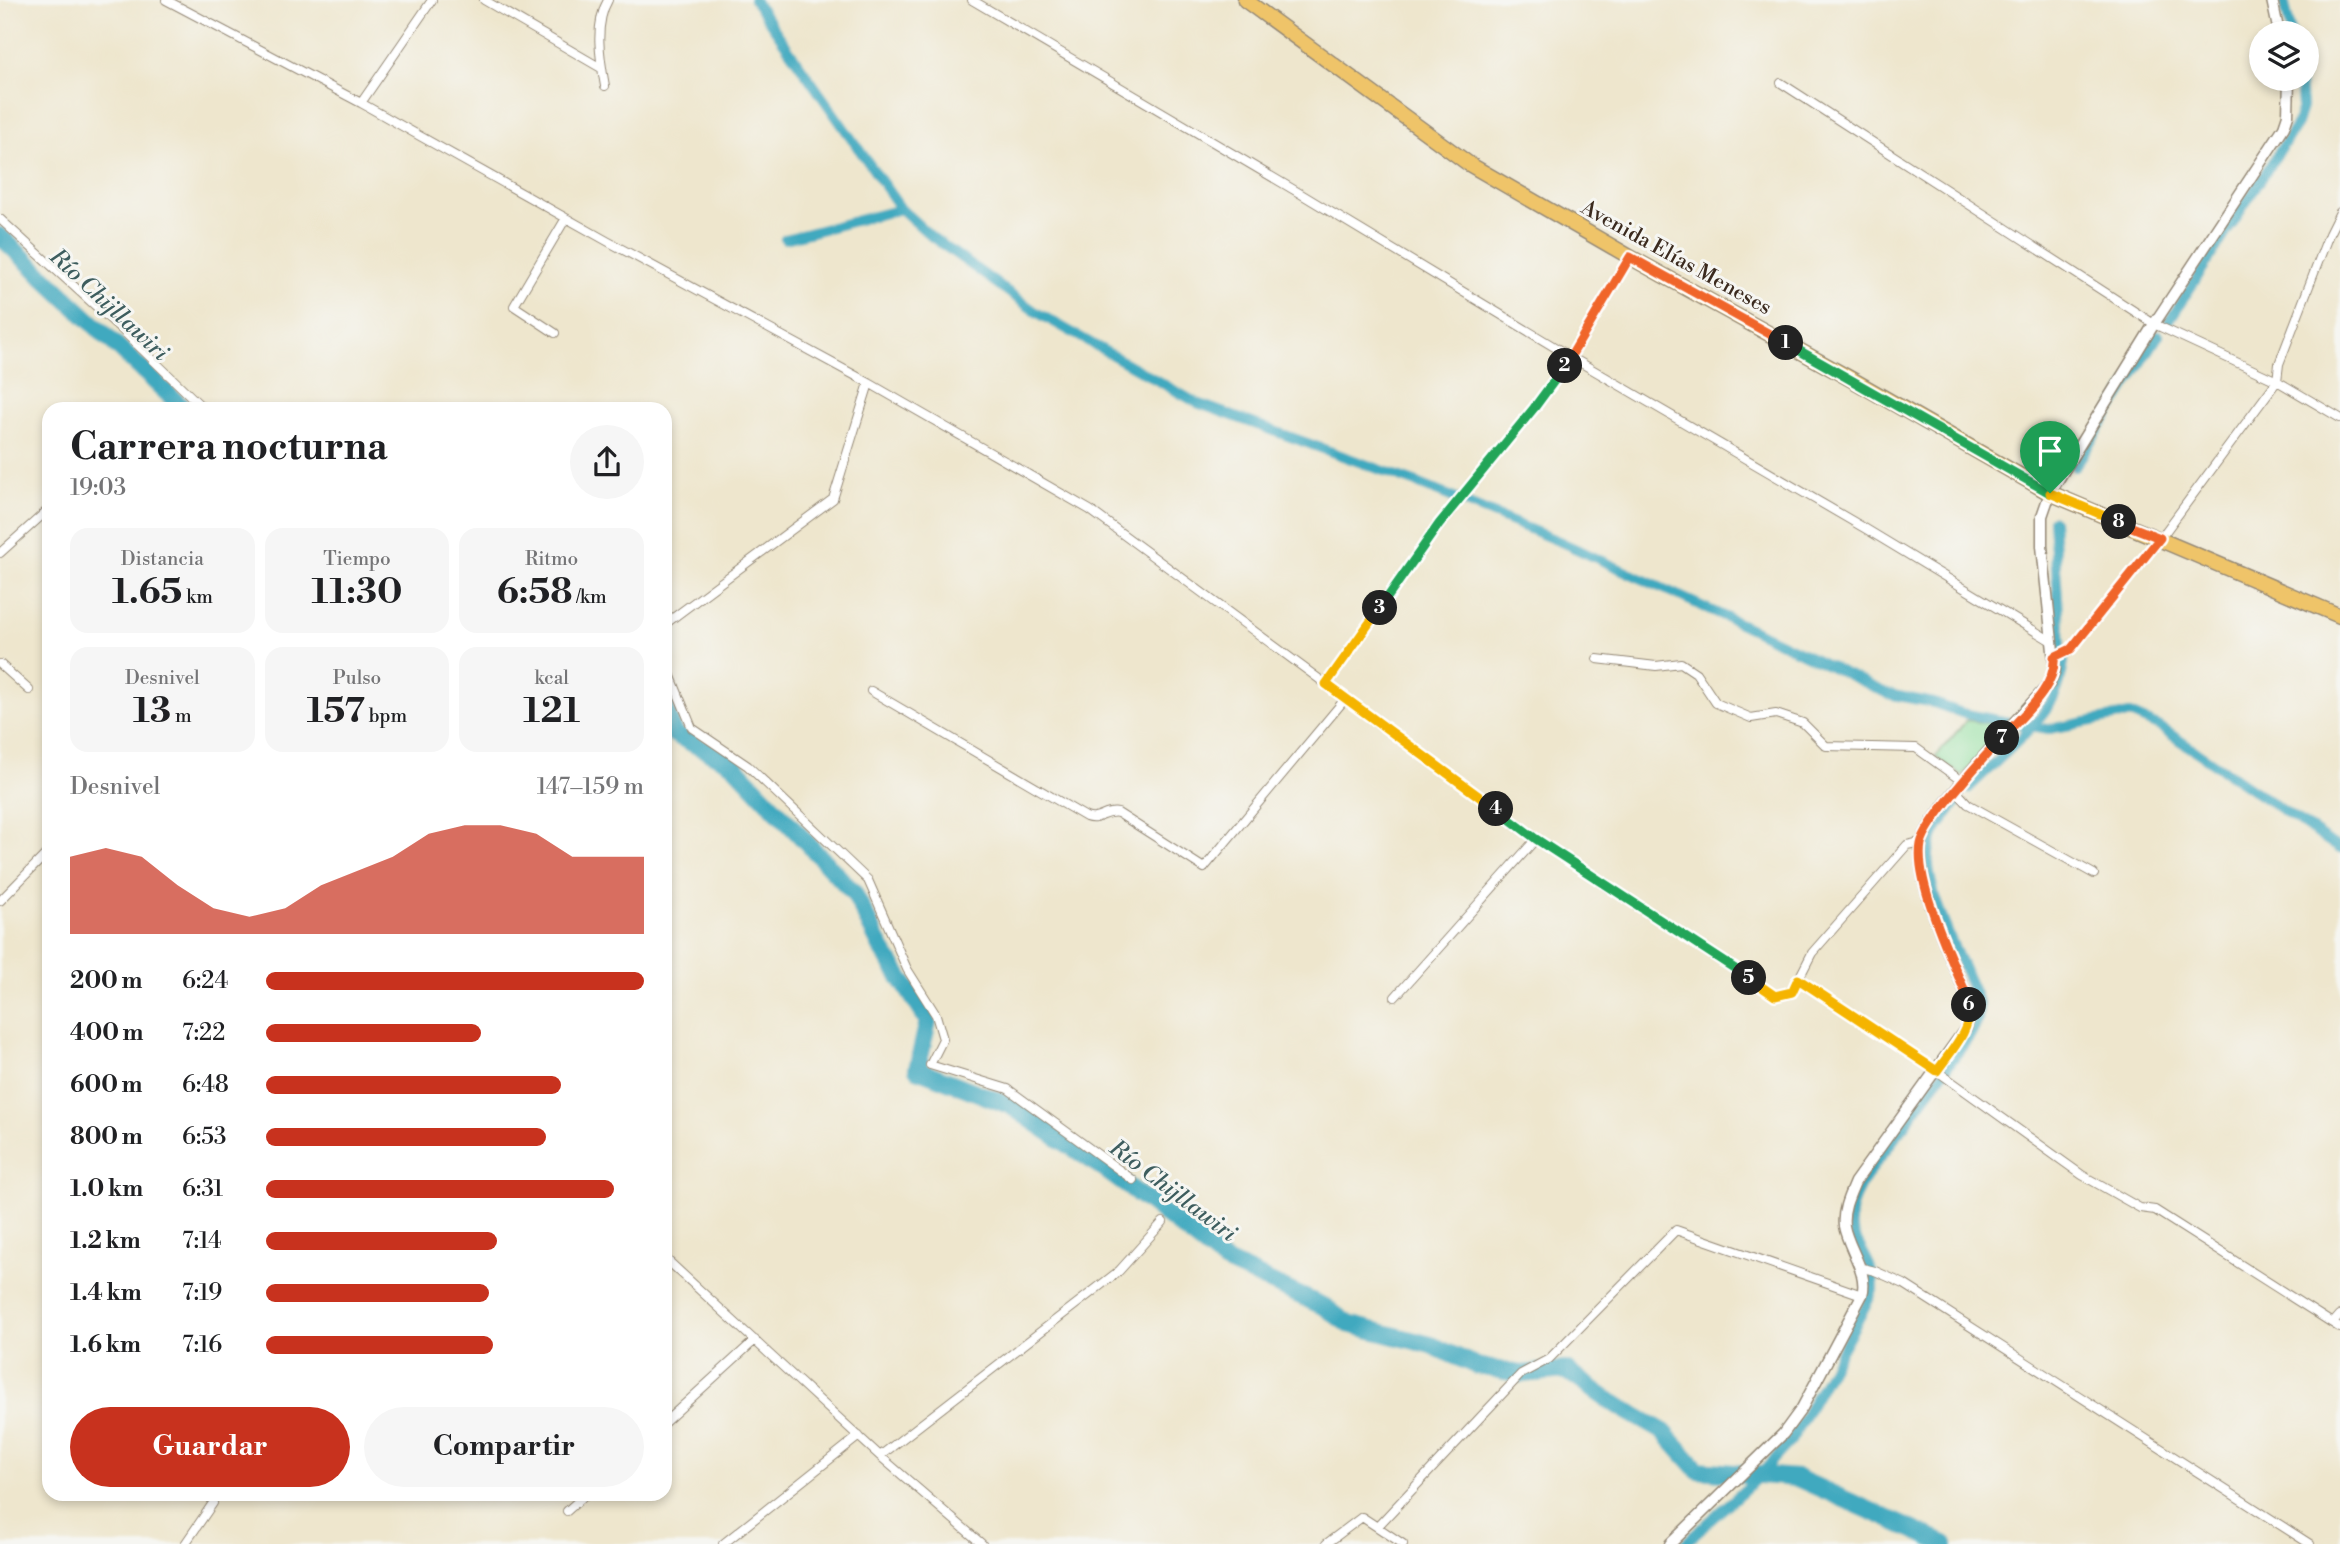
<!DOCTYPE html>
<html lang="es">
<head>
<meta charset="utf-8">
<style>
	:root { --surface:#fff; --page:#f6f6f6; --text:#202124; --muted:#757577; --accent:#c8321e }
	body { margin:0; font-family:"Libre Bodoni",serif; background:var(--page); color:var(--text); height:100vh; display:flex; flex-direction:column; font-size:26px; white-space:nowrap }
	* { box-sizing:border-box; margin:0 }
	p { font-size:23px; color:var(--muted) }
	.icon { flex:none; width:38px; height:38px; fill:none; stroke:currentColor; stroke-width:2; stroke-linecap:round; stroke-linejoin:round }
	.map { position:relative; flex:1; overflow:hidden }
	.panel { position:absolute; left:42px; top:402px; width:630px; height:1099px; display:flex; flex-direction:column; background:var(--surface); border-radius:21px; box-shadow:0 4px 10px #0003 }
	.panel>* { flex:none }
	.buttons { position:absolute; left:2249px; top:21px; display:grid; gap:14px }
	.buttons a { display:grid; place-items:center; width:70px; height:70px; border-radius:50%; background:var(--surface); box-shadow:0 4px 10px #0003; font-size:35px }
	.pin { position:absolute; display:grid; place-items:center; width:60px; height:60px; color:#fff; margin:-72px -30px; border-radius:50% 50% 50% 0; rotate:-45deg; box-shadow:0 0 7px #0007 }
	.pin .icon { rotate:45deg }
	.km { position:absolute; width:35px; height:35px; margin:-18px; border-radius:50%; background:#222; color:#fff; font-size:19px; line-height:35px; text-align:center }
	.round { display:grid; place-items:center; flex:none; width:74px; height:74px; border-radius:37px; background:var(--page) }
	.headline { display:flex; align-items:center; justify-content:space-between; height:119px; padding:0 28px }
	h1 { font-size:38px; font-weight:700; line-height:52px }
	.stats { display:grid; grid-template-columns:repeat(3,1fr); gap:10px; height:119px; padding:7px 28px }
	.stats div { display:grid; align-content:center; border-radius:18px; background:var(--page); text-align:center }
	.stats b { font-size:35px; font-weight:700 }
	.stats small { font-size:19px; font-weight:400 }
	.stats p { font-size:19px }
	.chart { height:196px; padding:14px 28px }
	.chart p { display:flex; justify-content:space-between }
	.chart svg { width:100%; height:126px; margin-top:7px; fill:var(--accent); opacity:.7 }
	.action { display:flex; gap:14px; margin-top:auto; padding:14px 28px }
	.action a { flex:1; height:80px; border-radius:42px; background:var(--accent); color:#fff; font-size:28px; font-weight:700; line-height:80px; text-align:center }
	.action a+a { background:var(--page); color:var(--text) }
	ul { padding:0 28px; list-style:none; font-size:23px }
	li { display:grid; grid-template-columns:112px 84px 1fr; align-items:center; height:52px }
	li i { height:18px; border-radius:9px; background:var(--accent) }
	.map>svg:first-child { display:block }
	.green { fill:#90df9e; stroke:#66845e; stroke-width:2 }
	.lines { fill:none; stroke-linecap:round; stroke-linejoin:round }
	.canal { stroke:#3fa9bf; stroke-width:10 }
	.river { stroke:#3fa9bf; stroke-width:18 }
	.minor-casing { stroke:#948876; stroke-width:10 }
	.tertiary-casing { stroke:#948876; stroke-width:13 }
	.primary-casing { stroke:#948876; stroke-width:17 }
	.minor { stroke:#fff; stroke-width:8 }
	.tertiary { stroke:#fff; stroke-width:10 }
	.primary { stroke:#efc469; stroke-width:14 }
	.split-1-casing { stroke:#fff; stroke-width:14 }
	.split-2-casing { stroke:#fff; stroke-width:14 }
	.split-3-casing { stroke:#fff; stroke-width:14 }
	.split-4-casing { stroke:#fff; stroke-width:14 }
	.split-5-casing { stroke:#fff; stroke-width:14 }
	.split-6-casing { stroke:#fff; stroke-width:14 }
	.split-7-casing { stroke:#fff; stroke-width:14 }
	.split-8-casing { stroke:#fff; stroke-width:14 }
	.split-9-casing { stroke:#fff; stroke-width:14 }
	.split-1 { stroke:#22a559; stroke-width:9 }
	.split-2 { stroke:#f0652b; stroke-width:9 }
	.split-3 { stroke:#22a559; stroke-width:9 }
	.split-4 { stroke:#f5b400; stroke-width:9 }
	.split-5 { stroke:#22a559; stroke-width:9 }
	.split-6 { stroke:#f5b400; stroke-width:9 }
	.split-7 { stroke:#f0652b; stroke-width:9 }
	.split-8 { stroke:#f0652b; stroke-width:9 }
	.split-9 { stroke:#f5b400; stroke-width:9 }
	.labels { text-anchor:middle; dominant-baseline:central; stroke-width:6; stroke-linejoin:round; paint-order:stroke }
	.street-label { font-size:21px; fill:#3b2a1e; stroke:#f6f6f2 }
	.water-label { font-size:23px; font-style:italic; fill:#3d5d5e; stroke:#f6f6f2 }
</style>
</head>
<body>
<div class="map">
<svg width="2340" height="1544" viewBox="0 0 2340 1544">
	<rect width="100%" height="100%" fill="#f6f6f2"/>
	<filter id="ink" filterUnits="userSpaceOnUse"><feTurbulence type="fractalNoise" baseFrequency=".0143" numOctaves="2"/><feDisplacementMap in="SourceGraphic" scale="14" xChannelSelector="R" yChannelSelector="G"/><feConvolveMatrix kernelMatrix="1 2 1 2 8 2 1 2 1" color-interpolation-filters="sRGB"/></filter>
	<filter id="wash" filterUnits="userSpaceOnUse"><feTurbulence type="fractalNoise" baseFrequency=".00686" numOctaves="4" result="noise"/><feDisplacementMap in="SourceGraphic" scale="28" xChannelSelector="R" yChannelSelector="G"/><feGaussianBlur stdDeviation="1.57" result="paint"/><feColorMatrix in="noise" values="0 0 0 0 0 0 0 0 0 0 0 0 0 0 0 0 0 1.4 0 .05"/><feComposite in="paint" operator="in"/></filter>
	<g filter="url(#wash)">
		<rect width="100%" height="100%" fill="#eee6cd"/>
		<path class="green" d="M1967,720l38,6 -43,50 -27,-19z"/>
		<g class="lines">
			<path class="canal" d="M754,0l147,209 31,28 104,75 161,91 220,80 144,59 180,82 147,70 46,9 28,10 46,9
				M2284,0l7,33
				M785,239l116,-30
				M2169,321l128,-197 5,-17 -2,-28
				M2075,467l84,-132
				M2053,520l8,125
				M2023,725l26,4 81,-15 30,13 180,122
				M1968,789c26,-26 68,-60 86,-92 6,-11 8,-23 10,-36
				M1684,1544l68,-61 39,-42 75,-135 8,-18c-1,-47 -43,-49 -12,-105l108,-147 8,-15 1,-17c-15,-39 -61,-122 -48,-161 5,-15 16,-28 26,-41"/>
			<path class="river" d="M0,236l185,174
				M665,706l9,28 59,30 121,129 28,56 46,72 -11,48 94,37 86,58 51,37 76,60 101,46 23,17 83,21 46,21 44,8 45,-4 42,30 56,32 34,38 99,8 148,66"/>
		</g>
	</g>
	<g filter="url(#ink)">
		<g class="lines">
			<g class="minor-casing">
				<path id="minor" d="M166,0l195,103 246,138 262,142 221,127 446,329 239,157 17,-4 20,-39 95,-108 14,-3
					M484,0l117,68
					M972,0l329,194 270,163 295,172 187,113
					M1781,83l373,241 123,57 63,37
					M605,86c-5,-27 -11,-62 3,-86
					M361,103l71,-103
					M0,219l121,110 84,81
					M555,333l-41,-27 52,-88
					M0,553l49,-44
					M665,624l168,-125 36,-116
					M2054,657l17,-8 89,-110 117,-158 2,-17 50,-130 11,-22
					M1597,659l59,7 25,-3 15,10 20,30 35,15 25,-4 27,9 23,23 90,2 47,34
					M665,662l27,66 56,38 120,114 39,89 29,46 7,24 -13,26 78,24 125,91
					M0,664l29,26
					M1326,683l113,-159 95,-116 37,-51 59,-100
					M871,691l215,126c13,5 19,-7 32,-4l86,55 142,-170
					M1956,791l12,13 126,70
					M0,901l49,-50
					M1798,979l139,92 145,104 58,33 15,2 185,118
					M1395,997l141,-158
					M665,1258l215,198 102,88
					M1859,1267l16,4 29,13 406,260
					M2333,1323l7,-8
					M665,1422l90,-82
					M880,1456l239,-185 44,-49
					M567,1511l19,-17
					M1378,1526l143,-152 28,-15 127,-129 186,65
					M185,1544l28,-41
					M723,1544l136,-108
					M1326,1544l36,-27 41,27"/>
			</g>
			<g class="tertiary-casing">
				<path id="tertiary" d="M2272,0l7,33
					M1670,1544l113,-110 19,-26 60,-113c7,-23 -14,-46 -18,-69 -2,-15 5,-30 11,-44l111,-154 4,-13 -3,-19c-16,-37 -51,-112 -46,-151 3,-28 105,-135 129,-162l5,-13 -13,-124v-30l8,-23 104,-169 130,-197 4,-12 1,-36"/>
			</g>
			<g class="primary-casing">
				<path id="primary" d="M1245,0l224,164 161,93 228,126 192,110 290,123"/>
			</g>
			<use href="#minor" class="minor"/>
			<use href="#tertiary" class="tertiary"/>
			<use href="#primary" class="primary"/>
		</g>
	</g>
	<g class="lines" filter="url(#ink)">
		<g class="split-1-casing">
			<path id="split-1" d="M1786,343l264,150"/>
		</g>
		<g class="split-2-casing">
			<path id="split-2" d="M1565,366l65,-109 156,86"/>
		</g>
		<g class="split-3-casing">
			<path id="split-3" d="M1380,608l59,-84 95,-116 31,-42"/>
		</g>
		<g class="split-4-casing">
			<path id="split-4" d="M1380,608l-54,76 170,125"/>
		</g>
		<g class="split-5-casing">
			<path id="split-5" d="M1496,809l40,30 213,139"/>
		</g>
		<g class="split-6-casing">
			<path id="split-6" d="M1749,978l26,18 17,-4 6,-13 139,92c13,-19 35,-41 32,-66"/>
		</g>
		<g class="split-7-casing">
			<path id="split-7" d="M1969,1005l-2,-9c-15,-35 -53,-116 -46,-152 4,-22 63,-87 81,-106"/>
		</g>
		<g class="split-8-casing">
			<path id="split-8" d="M2002,738c19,-22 55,-50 52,-81l17,-8 89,-111 -41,-16"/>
		</g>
		<g class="split-9-casing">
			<path id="split-9" d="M2050,493l69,29"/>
		</g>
		<use href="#split-1" class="split-1"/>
		<use href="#split-2" class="split-2"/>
		<use href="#split-3" class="split-3"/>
		<use href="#split-4" class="split-4"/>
		<use href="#split-5" class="split-5"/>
		<use href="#split-6" class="split-6"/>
		<use href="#split-7" class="split-7"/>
		<use href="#split-8" class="split-8"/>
		<use href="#split-9" class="split-9"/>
	</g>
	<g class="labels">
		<g class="street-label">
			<text transform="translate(1676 258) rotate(29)">Avenida Elías Meneses</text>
		</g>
		<g class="water-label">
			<text transform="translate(109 305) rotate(43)">Río Chijllawiri</text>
			<text transform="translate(1173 1191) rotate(37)">Río Chijllawiri</text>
		</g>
	</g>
</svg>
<div class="buttons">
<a><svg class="icon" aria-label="layers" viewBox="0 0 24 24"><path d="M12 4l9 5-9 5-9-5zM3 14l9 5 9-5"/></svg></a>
</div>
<div class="pin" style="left:2050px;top:493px;background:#1e9e55"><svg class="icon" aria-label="arrive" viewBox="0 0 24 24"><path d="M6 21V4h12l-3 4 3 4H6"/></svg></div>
<b class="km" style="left:1786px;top:343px">1</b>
<b class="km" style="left:1565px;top:366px">2</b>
<b class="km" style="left:1380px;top:608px">3</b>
<b class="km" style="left:1496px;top:809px">4</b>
<b class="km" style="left:1749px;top:978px">5</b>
<b class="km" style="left:1969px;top:1005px">6</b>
<b class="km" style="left:2002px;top:738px">7</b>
<b class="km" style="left:2119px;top:522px">8</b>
<section class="panel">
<div class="headline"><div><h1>Carrera nocturna</h1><p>19:03</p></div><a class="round"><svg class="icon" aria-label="share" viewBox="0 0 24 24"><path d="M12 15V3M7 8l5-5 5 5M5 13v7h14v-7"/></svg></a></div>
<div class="stats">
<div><p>Distancia</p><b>1.65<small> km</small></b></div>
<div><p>Tiempo</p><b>11:30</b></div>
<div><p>Ritmo</p><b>6:58<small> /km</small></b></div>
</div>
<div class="stats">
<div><p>Desnivel</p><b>13<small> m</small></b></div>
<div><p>Pulso</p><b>157<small> bpm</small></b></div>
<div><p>kcal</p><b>121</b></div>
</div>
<div class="chart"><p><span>Desnivel</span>147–159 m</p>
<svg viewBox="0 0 160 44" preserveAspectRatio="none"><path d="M0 44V17L10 14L20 17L30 27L40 35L50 38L60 35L70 27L80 22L90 17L100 9L110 6L120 6L130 9L140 17L150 17L160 17V44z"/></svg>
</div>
<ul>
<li><b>200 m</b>6:24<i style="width:100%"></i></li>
<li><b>400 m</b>7:22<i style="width:57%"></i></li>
<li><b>600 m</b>6:48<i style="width:78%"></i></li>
<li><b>800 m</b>6:53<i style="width:74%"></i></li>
<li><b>1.0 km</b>6:31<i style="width:92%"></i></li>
<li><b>1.2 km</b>7:14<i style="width:61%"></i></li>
<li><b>1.4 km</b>7:19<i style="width:59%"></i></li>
<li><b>1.6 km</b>7:16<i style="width:60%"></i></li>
</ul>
<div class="action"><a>Guardar</a><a>Compartir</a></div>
</section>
</div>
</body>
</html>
